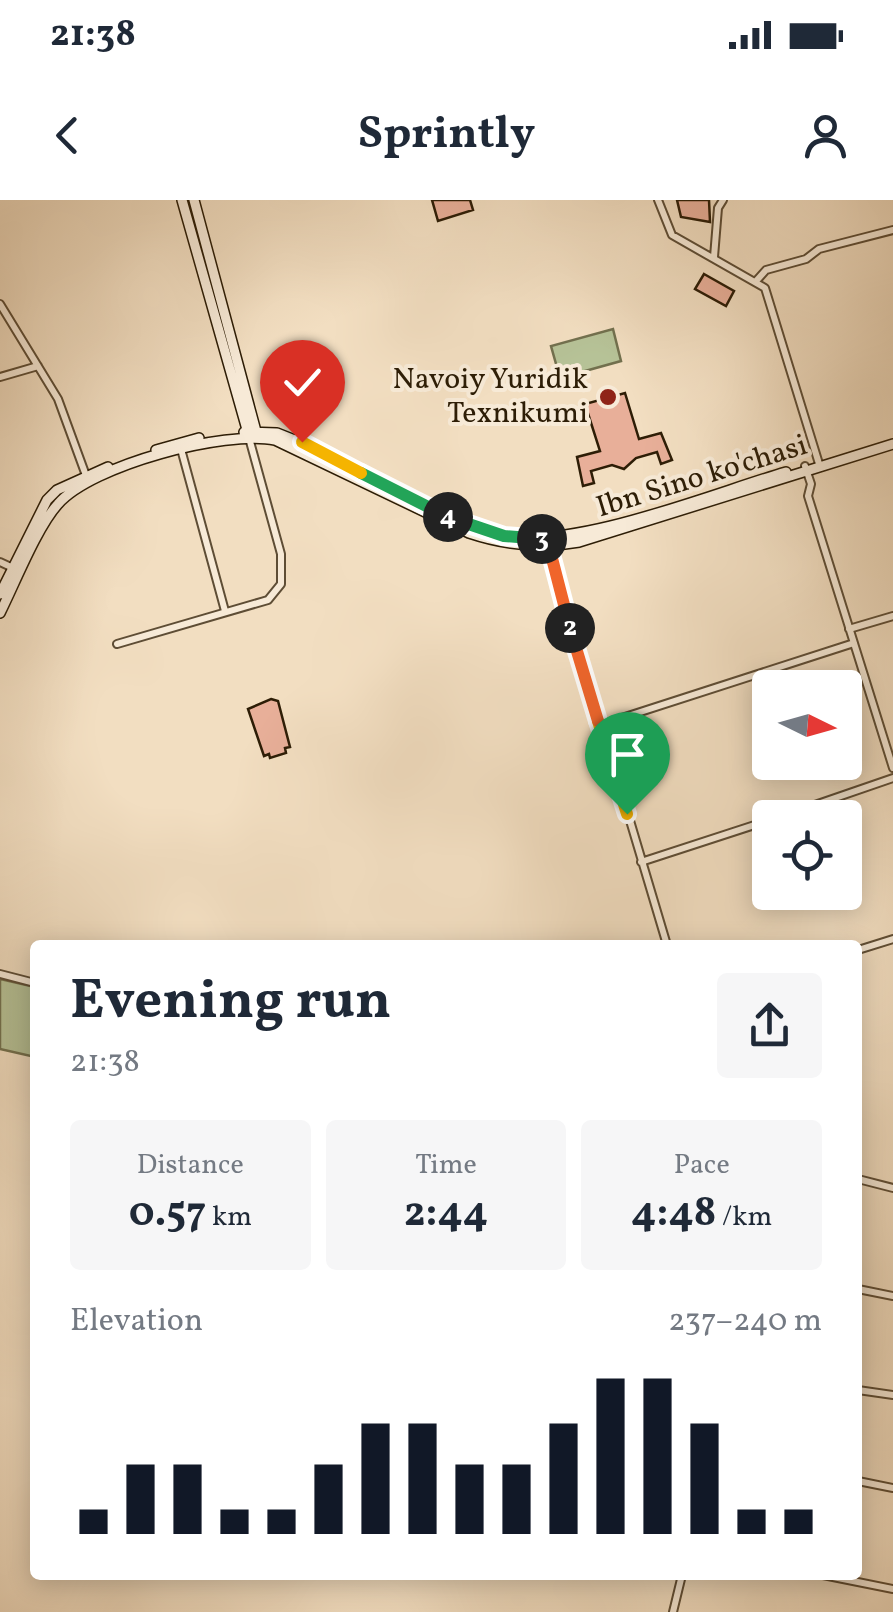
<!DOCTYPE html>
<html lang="en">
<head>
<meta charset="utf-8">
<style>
	:root { --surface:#fff; --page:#f6f6f7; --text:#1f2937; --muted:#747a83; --accent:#111827 }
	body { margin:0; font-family:Vollkorn,serif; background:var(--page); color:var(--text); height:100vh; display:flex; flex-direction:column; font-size:38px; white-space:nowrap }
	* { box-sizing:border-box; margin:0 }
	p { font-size:32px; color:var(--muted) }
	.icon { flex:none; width:55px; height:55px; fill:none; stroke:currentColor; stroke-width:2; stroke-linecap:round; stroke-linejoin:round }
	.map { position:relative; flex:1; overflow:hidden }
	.panel { position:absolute; left:30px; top:740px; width:832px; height:640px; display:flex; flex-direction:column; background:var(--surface); border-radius:10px; box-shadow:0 5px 25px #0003 }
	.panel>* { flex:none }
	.needle { width:65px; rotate:95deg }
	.buttons { position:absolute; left:752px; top:470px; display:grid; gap:20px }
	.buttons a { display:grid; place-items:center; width:110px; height:110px; border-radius:10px; background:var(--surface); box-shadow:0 5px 25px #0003; font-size:50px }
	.pin { position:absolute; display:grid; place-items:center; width:85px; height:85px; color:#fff; margin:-102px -42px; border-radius:50% 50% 50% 0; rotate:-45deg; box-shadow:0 0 10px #0007 }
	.pin .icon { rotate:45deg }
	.km { position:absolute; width:50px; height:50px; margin:-25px; border-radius:50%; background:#222; color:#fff; font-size:28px; line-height:50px; text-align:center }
	.round { display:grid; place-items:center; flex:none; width:105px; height:105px; border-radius:10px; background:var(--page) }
	.overview { display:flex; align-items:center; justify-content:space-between; height:170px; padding:0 40px }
	h1 { font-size:55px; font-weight:700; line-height:75px }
	.figures { display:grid; grid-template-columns:repeat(3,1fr); gap:15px; height:170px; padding:10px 40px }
	.figures div { display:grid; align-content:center; border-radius:10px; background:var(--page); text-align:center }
	.figures b { font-size:42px; font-weight:700 }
	.figures small { font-size:28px; font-weight:400 }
	.figures p { font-size:28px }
	.chart { height:280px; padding:20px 40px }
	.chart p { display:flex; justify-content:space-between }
	.chart svg { width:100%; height:180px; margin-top:10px; stroke:var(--accent); stroke-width:6 }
	.status { display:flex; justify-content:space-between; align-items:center; height:70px; padding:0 50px; background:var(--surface); direction:ltr }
	.status svg { height:28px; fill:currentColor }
	header { display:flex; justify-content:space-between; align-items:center; height:130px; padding:0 40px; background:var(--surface); font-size:45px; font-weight:700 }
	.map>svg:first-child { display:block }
	.green { fill:#b6c297; stroke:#72704e; stroke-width:2.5 }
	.building { fill:#e8af99; stroke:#2d1d06; stroke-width:2.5 }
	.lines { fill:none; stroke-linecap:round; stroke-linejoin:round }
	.minor-casing { stroke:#5e4d35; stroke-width:10 }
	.secondary-casing { stroke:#2d1d06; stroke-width:12 }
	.minor { stroke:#f7ead7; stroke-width:6 }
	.secondary { stroke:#f7ead7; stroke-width:9 }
	.split-1-casing { stroke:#fff; stroke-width:20 }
	.split-2-casing { stroke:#fff; stroke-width:20 }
	.split-3-casing { stroke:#fff; stroke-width:20 }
	.split-4-casing { stroke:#fff; stroke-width:20 }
	.split-5-casing { stroke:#fff; stroke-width:20 }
	.split-6-casing { stroke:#fff; stroke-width:20 }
	.split-1 { stroke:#f5b400; stroke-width:12 }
	.split-2 { stroke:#f0652b; stroke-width:12 }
	.split-3 { stroke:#f0652b; stroke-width:12 }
	.split-4 { stroke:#22a559; stroke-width:12 }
	.split-5 { stroke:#22a559; stroke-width:12 }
	.split-6 { stroke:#f5b400; stroke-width:12 }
	.poi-dot { fill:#8f2418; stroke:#f7ead7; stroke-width:4 }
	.labels { text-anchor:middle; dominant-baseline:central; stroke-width:8; stroke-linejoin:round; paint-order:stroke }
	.poi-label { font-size:30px; fill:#2d1d06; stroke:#f7ead7; text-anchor:end }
	.street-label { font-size:30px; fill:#2d1d06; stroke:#f7ead7 }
</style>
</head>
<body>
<div class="status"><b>21:38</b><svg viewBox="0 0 49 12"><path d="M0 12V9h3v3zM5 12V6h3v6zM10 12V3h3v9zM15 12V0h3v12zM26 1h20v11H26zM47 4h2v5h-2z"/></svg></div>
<header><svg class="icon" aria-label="back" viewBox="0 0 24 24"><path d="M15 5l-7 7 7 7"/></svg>Sprintly<svg class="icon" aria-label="person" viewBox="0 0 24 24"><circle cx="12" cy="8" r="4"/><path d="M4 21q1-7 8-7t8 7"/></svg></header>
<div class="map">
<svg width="893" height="1412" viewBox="0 0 893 1412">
	<rect width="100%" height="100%" fill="#f2dec1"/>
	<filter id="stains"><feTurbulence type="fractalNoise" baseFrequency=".002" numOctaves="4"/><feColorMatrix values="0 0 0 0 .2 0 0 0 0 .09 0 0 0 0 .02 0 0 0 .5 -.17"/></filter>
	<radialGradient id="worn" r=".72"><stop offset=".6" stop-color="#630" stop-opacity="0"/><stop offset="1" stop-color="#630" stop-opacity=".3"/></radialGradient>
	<path class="green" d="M613,129l8,32 -61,17 -9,-32z
		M0,779l35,8v70l-35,-8z"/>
	<path class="building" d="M432,0h38l3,10 -35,11z
		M677,0h32l1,22 -29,-5z
		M704,74l30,17 -8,15 -31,-17z
		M625,193l14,46 22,-6 11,27 -11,4 -4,-12 -21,6 -12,11 -12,-4 -21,6 3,12 -11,3 -6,-29 23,-6 -15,-47z
		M271,499l7,2 12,46 -5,1 1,5 -16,5 -1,-4 -5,2 -16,-47z"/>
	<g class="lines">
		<g class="minor-casing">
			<path id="minor" d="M658,0l14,35 93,53 55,179
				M714,57l4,-49 5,-8
				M757,80l9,-10 40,-11 13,-10 74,-19
				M0,104l58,95 30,82
				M0,177l38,-11
				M181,249l44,162
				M805,266l6,18 -3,12 85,272
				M548,345l119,400
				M0,362l13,6
				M849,429l44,-13
				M117,444l151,-44 13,-16v-30l-32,-116
				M600,525l254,-82
				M777,618l116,-40
				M641,662l129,-42
				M858,750l35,-11
				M0,774l35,9
				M858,979l35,9
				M858,1089l35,7
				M858,1190l35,5
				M858,1281l35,7
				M823,1375l70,14
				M673,1412l9,-37"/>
		</g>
		<g class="secondary-casing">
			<path id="secondary" d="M182,0l66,233
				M194,0l63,235
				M244,232l33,1 25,10c57,30 140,82 202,93 73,13 207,-42 282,-64
				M156,250l43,-12
				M0,394l47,-94 10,-10 51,-23
				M0,413c15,-30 37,-86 58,-109 34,-39 167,-74 217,-64l194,93c36,12 72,16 110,9l314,-98"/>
		</g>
		<use href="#minor" class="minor"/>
		<use href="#secondary" class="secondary"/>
	</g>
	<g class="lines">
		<g class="split-1-casing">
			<path id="split-1" d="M598,521l29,93"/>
		</g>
		<g class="split-2-casing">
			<path id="split-2" d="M570,428l28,93"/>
		</g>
		<g class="split-3-casing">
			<path id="split-3" d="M542,339h5l23,89"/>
		</g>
		<g class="split-4-casing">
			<path id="split-4" d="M448,317l56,19 38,3"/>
		</g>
		<g class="split-5-casing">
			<path id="split-5" d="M361,273l87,44"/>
		</g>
		<g class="split-6-casing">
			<path id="split-6" d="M302,242l59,31"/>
		</g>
		<use href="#split-1" class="split-1"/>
		<use href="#split-2" class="split-2"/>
		<use href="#split-3" class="split-3"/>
		<use href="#split-4" class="split-4"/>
		<use href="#split-5" class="split-5"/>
		<use href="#split-6" class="split-6"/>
	</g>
	<circle class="poi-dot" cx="608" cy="197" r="10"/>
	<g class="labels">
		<g class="poi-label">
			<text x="588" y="180">Navoiy Yuridik<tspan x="588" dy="34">Texnikumi</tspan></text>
		</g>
		<g class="street-label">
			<text transform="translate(702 277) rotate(-17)">Ibn Sino ko'chasi</text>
		</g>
	</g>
	<rect width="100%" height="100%" filter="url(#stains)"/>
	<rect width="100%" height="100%" fill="url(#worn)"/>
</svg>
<div class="buttons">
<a><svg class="needle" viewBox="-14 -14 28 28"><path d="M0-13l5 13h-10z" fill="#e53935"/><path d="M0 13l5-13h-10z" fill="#747a83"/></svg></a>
<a><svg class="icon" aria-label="locate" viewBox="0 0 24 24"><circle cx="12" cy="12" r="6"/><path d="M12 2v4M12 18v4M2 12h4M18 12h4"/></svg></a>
</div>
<div class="pin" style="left:627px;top:614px;background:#1e9e55"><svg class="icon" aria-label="arrive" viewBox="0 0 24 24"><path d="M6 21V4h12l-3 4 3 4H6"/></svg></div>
<div class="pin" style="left:302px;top:242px;background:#d93025"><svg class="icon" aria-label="check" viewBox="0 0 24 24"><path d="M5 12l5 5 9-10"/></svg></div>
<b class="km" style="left:570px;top:428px">2</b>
<b class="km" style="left:542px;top:339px">3</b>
<b class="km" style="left:448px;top:317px">4</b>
<section class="panel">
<div class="overview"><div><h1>Evening run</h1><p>21:38</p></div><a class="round"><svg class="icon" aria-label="share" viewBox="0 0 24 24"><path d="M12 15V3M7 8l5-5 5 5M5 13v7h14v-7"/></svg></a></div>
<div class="figures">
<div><p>Distance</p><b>0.57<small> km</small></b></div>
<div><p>Time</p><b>2:44</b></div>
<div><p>Pace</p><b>4:48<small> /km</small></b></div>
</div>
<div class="chart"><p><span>Elevation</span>237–240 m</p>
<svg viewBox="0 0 160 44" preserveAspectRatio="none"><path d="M5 44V38M15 44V27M25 44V27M35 44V38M45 44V38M55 44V27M65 44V17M75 44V17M85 44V27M95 44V27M105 44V17M115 44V6M125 44V6M135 44V17M145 44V38M155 44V38"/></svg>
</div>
</section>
</div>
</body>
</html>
